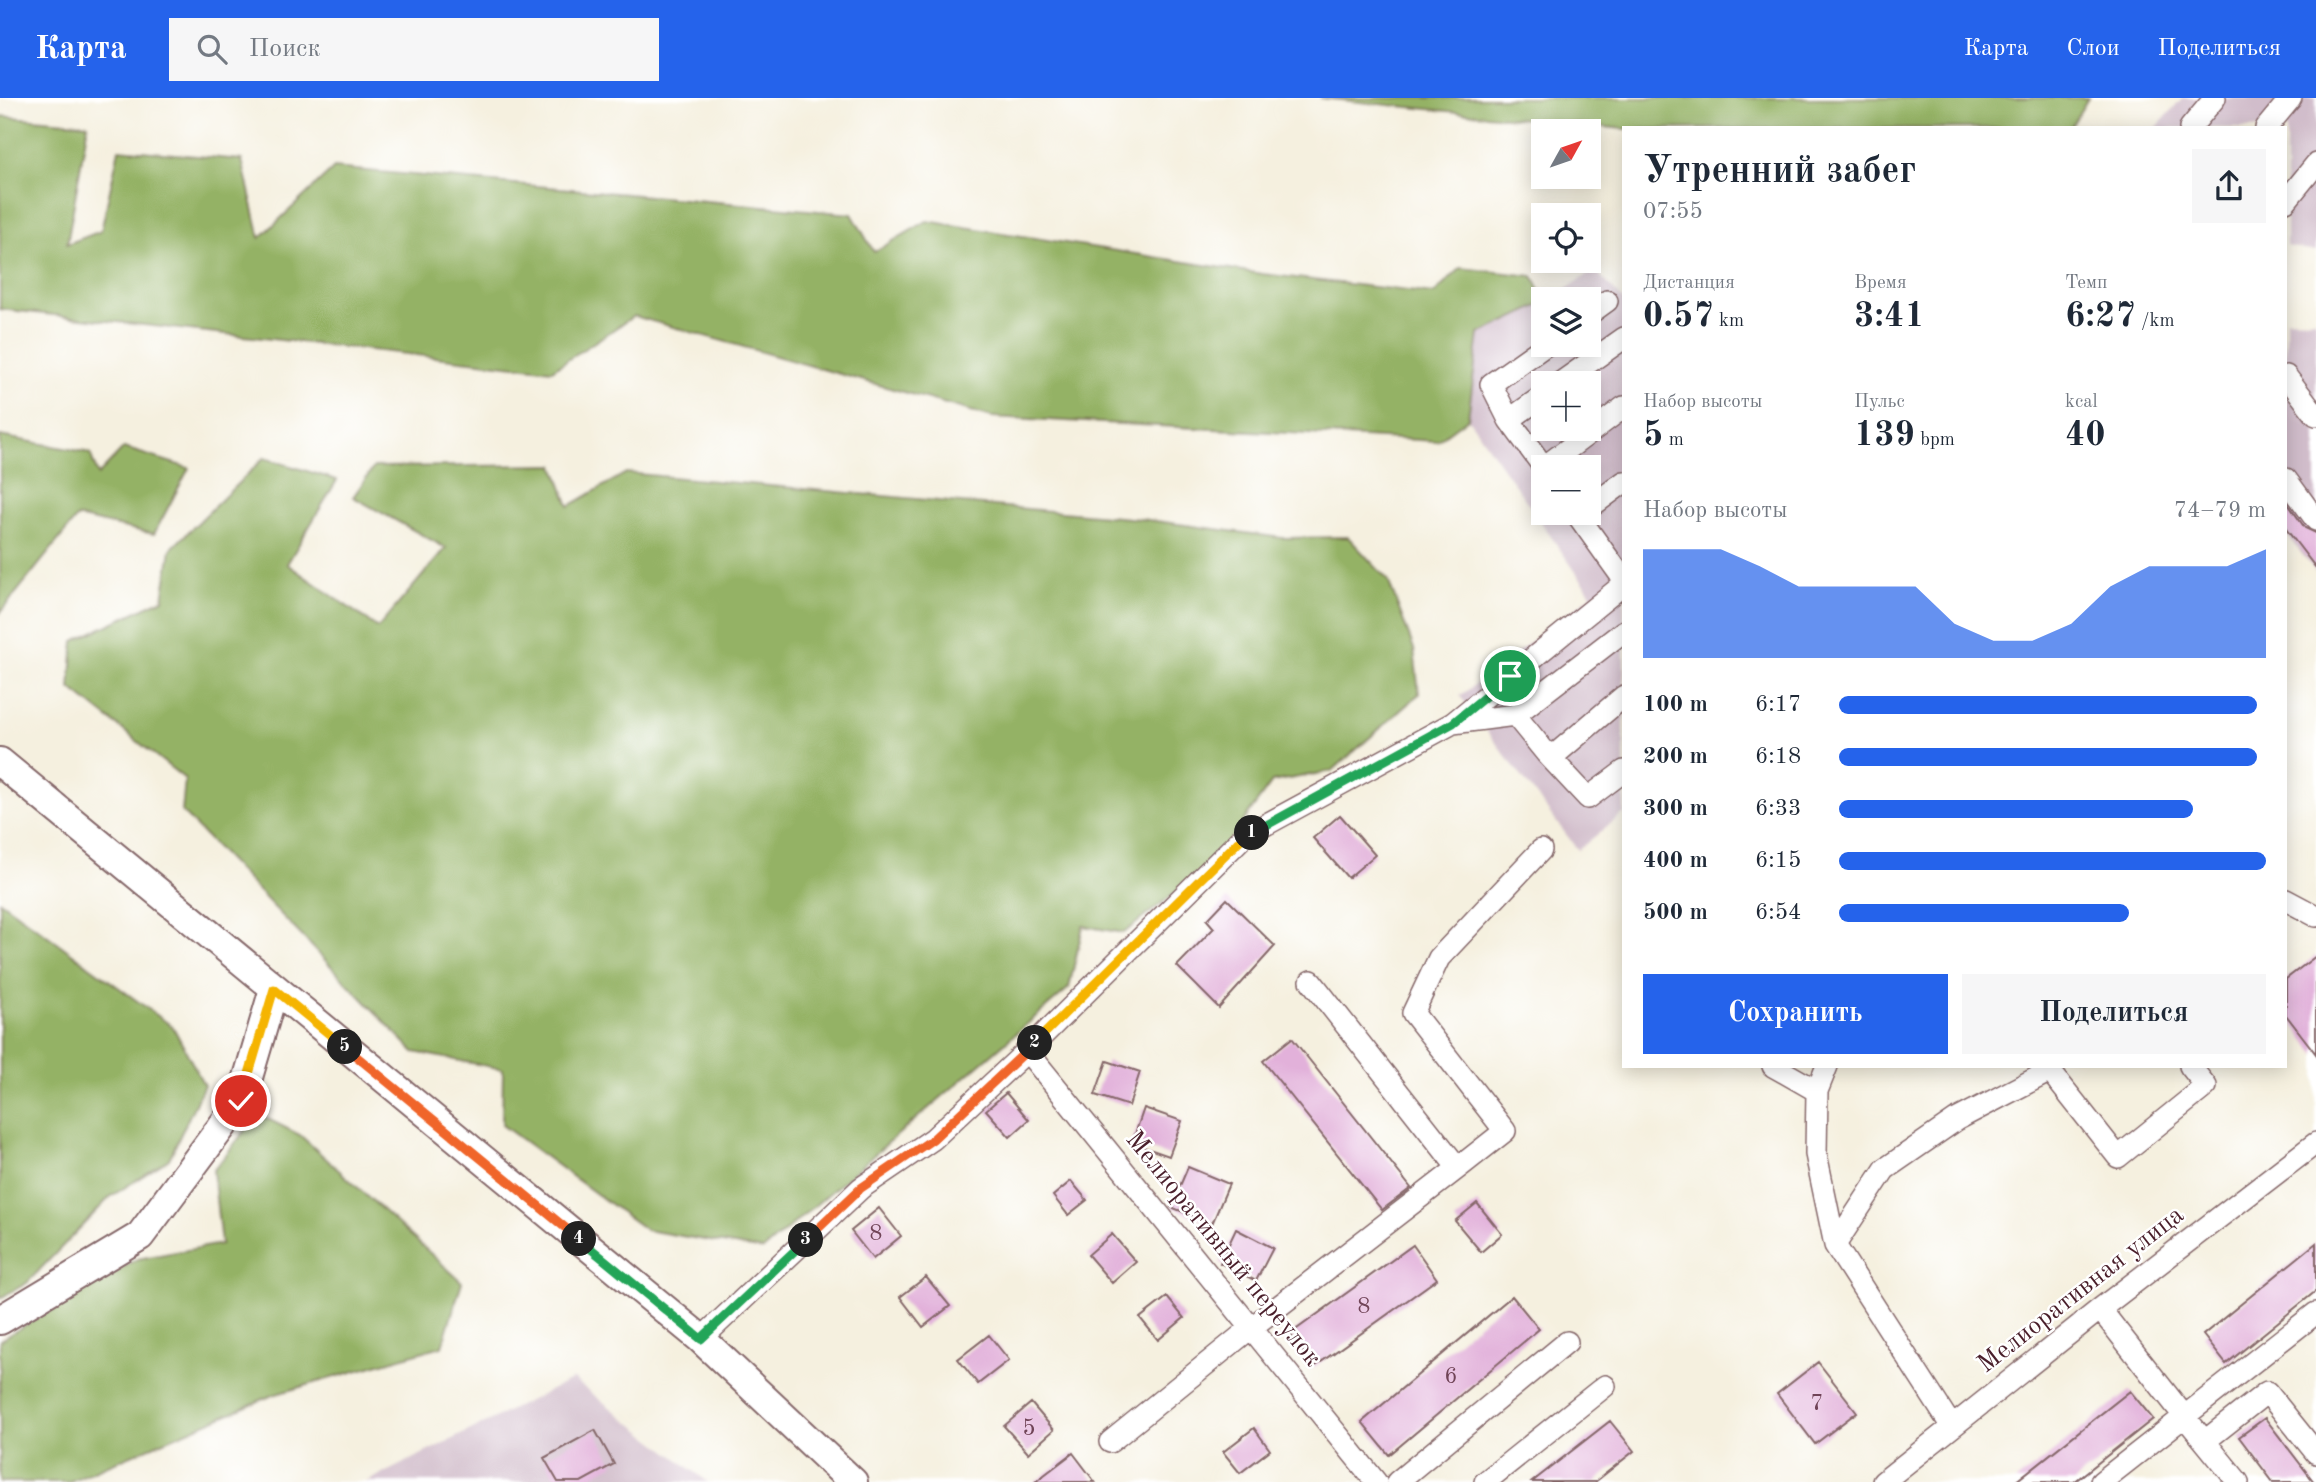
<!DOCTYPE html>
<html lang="ru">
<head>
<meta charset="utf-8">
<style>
	:root { --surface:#fff; --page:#f6f6f7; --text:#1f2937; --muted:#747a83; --accent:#2563eb }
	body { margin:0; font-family:"Old Standard TT",serif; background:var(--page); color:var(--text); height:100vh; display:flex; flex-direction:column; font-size:26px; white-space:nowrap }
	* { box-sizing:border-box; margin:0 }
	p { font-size:23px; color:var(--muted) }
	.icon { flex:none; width:38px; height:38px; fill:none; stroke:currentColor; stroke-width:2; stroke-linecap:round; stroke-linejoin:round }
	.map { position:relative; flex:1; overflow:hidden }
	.details { position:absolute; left:1622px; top:28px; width:665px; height:942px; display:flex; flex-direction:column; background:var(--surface); border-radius:0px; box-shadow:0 4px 18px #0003 }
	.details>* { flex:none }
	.needle { width:46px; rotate:50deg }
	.buttons { position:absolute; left:1531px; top:21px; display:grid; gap:14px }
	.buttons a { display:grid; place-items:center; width:70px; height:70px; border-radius:0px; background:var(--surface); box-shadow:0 4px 18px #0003; font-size:35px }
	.pin { position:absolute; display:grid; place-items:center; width:60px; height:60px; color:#fff; margin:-30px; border:4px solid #fff; border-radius:50%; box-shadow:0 2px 7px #0007 }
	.km { position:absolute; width:35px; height:35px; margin:-18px; border-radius:50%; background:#222; color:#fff; font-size:19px; line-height:35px; text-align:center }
	.round { display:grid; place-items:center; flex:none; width:74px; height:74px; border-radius:0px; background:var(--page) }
	.summary { display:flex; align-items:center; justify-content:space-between; height:119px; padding:0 21px }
	h1 { font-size:38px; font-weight:700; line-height:52px }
	.metrics { display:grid; grid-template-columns:repeat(3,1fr); gap:10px; height:119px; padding:7px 21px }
	.metrics div { display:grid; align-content:center }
	.metrics b { font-size:35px; font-weight:700 }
	.metrics small { font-size:19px; font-weight:400 }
	.metrics p { font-size:19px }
	.chart { height:196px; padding:14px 21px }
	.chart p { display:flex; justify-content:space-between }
	.chart svg { width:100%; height:126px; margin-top:7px; fill:var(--accent); opacity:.7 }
	.primary-button { display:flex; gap:14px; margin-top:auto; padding:14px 21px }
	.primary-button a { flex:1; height:80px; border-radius:0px; background:var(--accent); color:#fff; font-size:28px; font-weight:700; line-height:80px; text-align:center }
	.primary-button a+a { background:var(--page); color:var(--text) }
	ul { padding:0 21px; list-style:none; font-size:23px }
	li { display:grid; grid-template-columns:112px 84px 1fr; align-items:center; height:52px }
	li i { height:18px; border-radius:9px; background:var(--accent) }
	header { display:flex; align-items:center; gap:42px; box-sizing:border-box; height:98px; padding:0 35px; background:var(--accent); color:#fff }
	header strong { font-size:33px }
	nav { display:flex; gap:38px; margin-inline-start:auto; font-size:24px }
	.search { width:490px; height:63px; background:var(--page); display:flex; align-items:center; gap:18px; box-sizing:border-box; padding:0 24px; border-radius:0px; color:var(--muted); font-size:26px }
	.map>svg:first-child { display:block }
	.industrial { fill:#d1bdcb; fill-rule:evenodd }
	.forest { fill:#94b265; stroke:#6f6848; stroke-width:2 }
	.building { fill:#e2b1da }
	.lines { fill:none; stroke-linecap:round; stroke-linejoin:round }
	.minor-casing { stroke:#86686a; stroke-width:24 }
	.major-casing { stroke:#86686a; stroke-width:32 }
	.minor { stroke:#fff; stroke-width:21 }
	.major { stroke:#fff; stroke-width:28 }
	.split-1-casing { stroke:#fff; stroke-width:14 }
	.split-2-casing { stroke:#fff; stroke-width:14 }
	.split-3-casing { stroke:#fff; stroke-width:14 }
	.split-4-casing { stroke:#fff; stroke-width:14 }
	.split-5-casing { stroke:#fff; stroke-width:14 }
	.split-6-casing { stroke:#fff; stroke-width:14 }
	.split-1 { stroke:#22a559; stroke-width:9 }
	.split-2 { stroke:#f5b400; stroke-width:9 }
	.split-3 { stroke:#f0652b; stroke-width:9 }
	.split-4 { stroke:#22a559; stroke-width:9 }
	.split-5 { stroke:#f0652b; stroke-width:9 }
	.split-6 { stroke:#f5b400; stroke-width:9 }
	.labels { text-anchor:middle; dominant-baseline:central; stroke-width:5; stroke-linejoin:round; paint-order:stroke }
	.number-label { font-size:23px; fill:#704457 }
	.street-label { font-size:26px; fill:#4a1f2b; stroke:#fff }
</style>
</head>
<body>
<header>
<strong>Карта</strong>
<div class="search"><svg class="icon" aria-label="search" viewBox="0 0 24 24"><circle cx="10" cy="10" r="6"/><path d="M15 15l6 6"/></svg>Поиск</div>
<nav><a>Карта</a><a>Слои</a><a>Поделиться</a></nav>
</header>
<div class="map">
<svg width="2316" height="1384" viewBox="0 0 2316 1384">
	<rect width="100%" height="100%" fill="#fff"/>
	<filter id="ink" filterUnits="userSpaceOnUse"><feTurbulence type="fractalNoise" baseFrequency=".0143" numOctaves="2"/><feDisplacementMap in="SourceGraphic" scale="14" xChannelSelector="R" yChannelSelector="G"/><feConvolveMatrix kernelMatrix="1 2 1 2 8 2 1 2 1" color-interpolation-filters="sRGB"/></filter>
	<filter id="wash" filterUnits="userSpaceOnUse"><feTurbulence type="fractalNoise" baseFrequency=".00686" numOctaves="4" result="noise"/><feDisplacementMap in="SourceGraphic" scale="28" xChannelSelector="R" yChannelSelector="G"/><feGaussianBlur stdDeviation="1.57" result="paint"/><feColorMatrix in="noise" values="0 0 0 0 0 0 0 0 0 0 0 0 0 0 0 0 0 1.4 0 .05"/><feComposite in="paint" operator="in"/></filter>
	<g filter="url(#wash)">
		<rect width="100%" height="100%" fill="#f5f0df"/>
		<path class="industrial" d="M2183,0h133v153l-30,-5v-118h-130z
			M1595,172l29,31v512l-46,37 -118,-154 132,-101 -124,-177 11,-84 64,-30 1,41h45v-46h-38zM1544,285h45v46h-45zM1544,369h45v46h-45z
			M2286,221l30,1v252l-30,-38z
			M573,1281l135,103h-342z"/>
		<path class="forest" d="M1320,0h768l-18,30 -446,1z
			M0,18l88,8 -21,120 34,-13 18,-82 123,11 18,78 74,-70 518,46 22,38 53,-31 335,53 172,20 27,-26 72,8 11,23 -1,5 -64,30 -11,84 -31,23 -445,-24 -358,-101 -82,54 -552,-61z
			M0,338l90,17 8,22 26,-27 65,20 -35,66 -77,-17 -77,96z
			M264,360l73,22 -50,84 91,64 68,-80 -93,-51 21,-30 180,-2 15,41 57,-33 515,46 141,19 66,-1 40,43 26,69 5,45 -87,77 -60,11 -59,81 -89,70 -41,-7 -14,62 -306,262 -117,-20 -144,-105 1,-56 -89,-17 -232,-240 3,-33 -115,-91 4,-47 89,-42 8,-50z
			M0,803l173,126 31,58 -35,74 -59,38 -83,86 -27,15z
			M258,1016l42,21 162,147 -20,64 -169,49 -205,87h-68v-142l137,-81 84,-15 -8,-73z"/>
		<g id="blocks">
			<path class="building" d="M2286,403l19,27 11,5v35l-30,-39z
				M1340,717l35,40 -27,23 -35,-40z
				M1227,801l48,47 -56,62 -42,-42 37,-38 -7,-8z
				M2316,858v98l-30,-39v-36z
				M1292,940l119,150 -29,22 -119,-149z
				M1107,963l33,11 -11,34 -34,-11z
				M1006,995l23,27 -19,17 -24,-27z
				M1144,1010l38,13 -13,35 -37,-13z
				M1188,1069l41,17 -17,40 -41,-17z
				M1071,1083l16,19 -19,15 -15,-19z
				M1477,1105l25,31 -21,18 -26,-31z
				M879,1110l22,28 -28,23 -22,-28z
				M1236,1131l37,19 -17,33 -36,-18z
				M1112,1136l24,28 -24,21 -24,-28z
				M2316,1145v48l-90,73 -23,-29z
				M1413,1147l24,34 -123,88 -24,-33z
				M926,1179l24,29 -27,21 -23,-30z
				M1512,1198l27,33 -150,126 -27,-33z
				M1167,1199l17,21 -26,22 -18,-22z
				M989,1237l20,25 -31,24 -20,-25z
				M1818,1264l39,50 -42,32 -38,-50z
				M2130,1293l23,28 -79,63h-59z
				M1031,1305l23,27 -26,23 -24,-27z
				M2265,1320l49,64h-41l-34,-45z
				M1610,1323l24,30 -39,31h-63z
				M1254,1330l16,22 -30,23 -17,-21z
				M595,1332l19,34 -33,18h-23l-14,-24z
				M1073,1355l22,29h-60z"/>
		</g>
	</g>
	<g filter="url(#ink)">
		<use href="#blocks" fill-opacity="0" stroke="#86686a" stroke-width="2"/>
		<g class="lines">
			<g class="minor-casing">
				<path id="minor" d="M2190,30l25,-30
					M2266,30l25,-30
					M2286,103l30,-37
					M1589,216l18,-13
					M2286,278l30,39
					M1560,285l64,-45
					M1509,322l-18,-36 55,-39
					M1543,368l-34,-46 35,-25
					M1544,369l80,-60
					M2286,381l30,41
					M1589,410l35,-26
					M1576,415l48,67
					M1515,617l31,38h11l67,-57
					M1453,625l62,-8 109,-84
					M1546,655l42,45 36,-27
					M2286,802l30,16
					M1027,953l349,431
					M1773,968l44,25 -1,63 19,91 117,182
					M1817,993l10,-25
					M1458,1070l47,-37 -92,-118 26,-55 102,-108
					M1835,1147l50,-76 71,-49 94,-49 68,86 88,-71 -16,-20
					M2100,1211l84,107 54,66
					M701,1241l160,-151 72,-49 94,-88 216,-214 210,-114 171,-139
					M2205,1343l62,-49 49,61
					M1110,1344l142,-115 206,-159 -147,-187
					M1397,1384l170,-140
					M1485,1384l120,-96
					M1883,1384l217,-173 216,-166
					M2101,1384l215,-169"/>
			</g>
			<g class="major-casing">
				<path id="major" d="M0,664l701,577 152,143
					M0,1222l140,-84 101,-135 33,-112"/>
			</g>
			<use href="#minor" class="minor"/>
			<use href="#major" class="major"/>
		</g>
	</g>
	<g class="lines" filter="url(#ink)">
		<g class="split-1-casing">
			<path id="split-1" d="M1252,735l201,-110 57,-47"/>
		</g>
		<g class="split-2-casing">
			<path id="split-2" d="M1035,945l208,-206 9,-4"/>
		</g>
		<g class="split-3-casing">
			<path id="split-3" d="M806,1142l55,-52 72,-49 102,-96"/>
		</g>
		<g class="split-4-casing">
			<path id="split-4" d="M579,1141l122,100 105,-99"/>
		</g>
		<g class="split-5-casing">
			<path id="split-5" d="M345,949l234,192"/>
		</g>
		<g class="split-6-casing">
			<path id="split-6" d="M241,1003l33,-112 71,58"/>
		</g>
		<use href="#split-1" class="split-1"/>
		<use href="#split-2" class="split-2"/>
		<use href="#split-3" class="split-3"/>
		<use href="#split-4" class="split-4"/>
		<use href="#split-5" class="split-5"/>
		<use href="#split-6" class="split-6"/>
	</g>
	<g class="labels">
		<g class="number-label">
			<text x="876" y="1135">8</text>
			<text x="1364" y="1208">8</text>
			<text x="1451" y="1278">6</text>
			<text x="1817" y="1305">7</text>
			<text x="1029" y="1330">5</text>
		</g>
		<g class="street-label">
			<text transform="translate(1223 1151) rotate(51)">Мелиоративный переулок</text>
			<text transform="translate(2081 1192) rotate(-38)">Мелиоративная улица</text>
		</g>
	</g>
</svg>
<div class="buttons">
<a><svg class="needle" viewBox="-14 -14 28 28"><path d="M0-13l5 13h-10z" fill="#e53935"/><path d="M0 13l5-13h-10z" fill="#747a83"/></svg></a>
<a><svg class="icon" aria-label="locate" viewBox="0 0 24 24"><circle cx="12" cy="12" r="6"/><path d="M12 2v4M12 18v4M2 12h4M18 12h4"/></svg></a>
<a><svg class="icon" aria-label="layers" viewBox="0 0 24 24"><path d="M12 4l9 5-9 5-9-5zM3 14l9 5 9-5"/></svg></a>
<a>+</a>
<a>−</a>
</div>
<div class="pin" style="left:1510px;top:578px;background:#1e9e55"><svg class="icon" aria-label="arrive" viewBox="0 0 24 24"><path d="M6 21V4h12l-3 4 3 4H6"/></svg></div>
<div class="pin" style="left:241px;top:1003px;background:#d93025"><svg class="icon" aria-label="check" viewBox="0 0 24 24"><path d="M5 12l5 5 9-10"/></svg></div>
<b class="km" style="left:1252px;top:735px">1</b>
<b class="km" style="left:1035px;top:945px">2</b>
<b class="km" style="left:806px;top:1142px">3</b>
<b class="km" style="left:579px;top:1141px">4</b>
<b class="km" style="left:345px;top:949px">5</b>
<section class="details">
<div class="summary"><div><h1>Утренний забег</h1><p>07:55</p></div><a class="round"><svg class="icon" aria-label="share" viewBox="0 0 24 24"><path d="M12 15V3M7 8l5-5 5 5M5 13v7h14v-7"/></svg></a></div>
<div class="metrics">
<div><p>Дистанция</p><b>0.57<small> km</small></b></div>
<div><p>Время</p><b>3:41</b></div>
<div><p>Темп</p><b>6:27<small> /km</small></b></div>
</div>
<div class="metrics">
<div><p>Набор высоты</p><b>5<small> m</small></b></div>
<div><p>Пульс</p><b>139<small> bpm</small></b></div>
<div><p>kcal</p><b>40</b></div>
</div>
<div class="chart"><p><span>Набор высоты</span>74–79 m</p>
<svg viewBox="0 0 160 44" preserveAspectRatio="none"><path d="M0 44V6L10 6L20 6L30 12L40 19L50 19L60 19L70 19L80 32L90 38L100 38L110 32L120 19L130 12L140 12L150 12L160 6V44z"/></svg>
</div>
<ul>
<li><b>100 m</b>6:17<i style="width:98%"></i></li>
<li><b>200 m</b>6:18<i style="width:98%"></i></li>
<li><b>300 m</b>6:33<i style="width:83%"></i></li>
<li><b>400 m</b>6:15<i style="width:100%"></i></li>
<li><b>500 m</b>6:54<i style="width:68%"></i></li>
</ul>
<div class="primary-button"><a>Сохранить</a><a>Поделиться</a></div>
</section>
</div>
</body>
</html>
